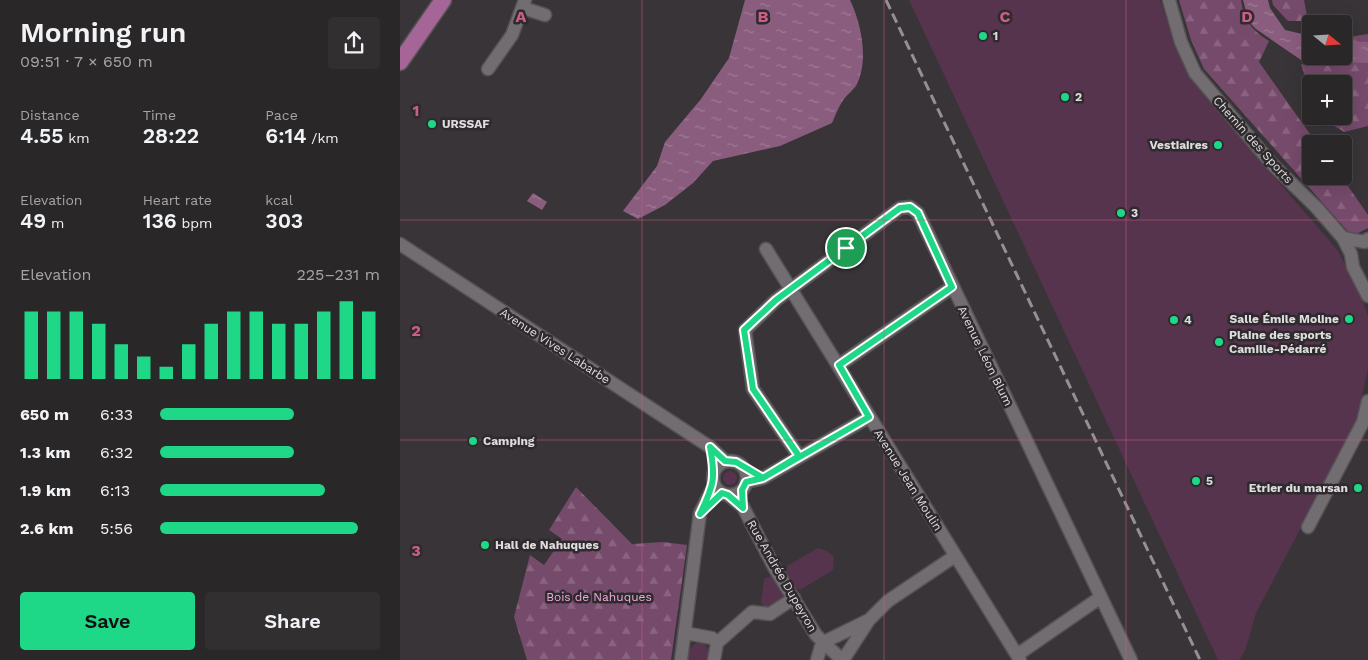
<!DOCTYPE html>
<html lang="en">
<head>
<meta charset="utf-8">
<style>
	:root { --surface:#2a2729; --page:#322f31; --text:#f1f3f6; --muted:#a5a5a8; --line:#464446; --accent:#1ed887 }
	body { margin:0; font-family:"Work Sans",sans-serif; background:var(--page); color:var(--text); height:100vh; display:flex; flex-direction:column; font-size:19px; white-space:nowrap }
	* { box-sizing:border-box; margin:0 }
	p { font-size:16px; color:var(--muted) }
	.icon { flex:none; width:28px; height:28px; fill:none; stroke:currentColor; stroke-width:2; stroke-linecap:round; stroke-linejoin:round }
	.map { position:relative; flex:1; overflow:hidden }
	.drawer { display:flex; flex-direction:column; background:var(--surface); width:400px }
	.drawer>* { flex:none }
	.needle { width:32px; rotate:108deg }
	.tools { position:absolute; left:902px; top:15px; display:grid; gap:10px }
	.tools a { display:grid; place-items:center; width:50px; height:50px; border-radius:5px; background:var(--surface); box-shadow:0 5px 20px #0002,0 0 0 1px var(--line); font-size:25px }
	.pin { position:absolute; display:grid; place-items:center; width:42px; height:42px; color:#fff; margin:-21px; border:2px solid #fff; border-radius:50%; box-shadow:0 1px 5px #0007 }
	.round { display:grid; place-items:center; flex:none; width:52px; height:52px; border-radius:5px; background:var(--page) }
	.headline { display:flex; align-items:center; justify-content:space-between; height:85px; padding:0 20px }
	h1 { font-size:28px; font-weight:600; line-height:38px }
	.figures { display:grid; grid-template-columns:repeat(3,1fr); gap:8px; height:85px; padding:5px 20px }
	.figures div { display:grid; align-content:center }
	.figures b { font-size:21px; font-weight:600 }
	.figures small { font-size:14px; font-weight:400 }
	.figures p { font-size:14px }
	.chart { height:140px; padding:10px 20px }
	.chart p { display:flex; justify-content:space-between }
	.chart svg { width:100%; height:90px; margin-top:5px; stroke:var(--accent); stroke-width:6 }
	.cta { display:flex; gap:10px; margin-top:auto; padding:10px 20px }
	.cta a { flex:1; height:58px; border-radius:5px; background:var(--accent); color:#111; font-size:20px; font-weight:600; line-height:58px; text-align:center }
	.cta a+a { background:var(--page); color:var(--text) }
	ul { padding:0 20px; list-style:none; font-size:16px }
	li { display:grid; grid-template-columns:80px 60px 1fr; align-items:center; height:38px }
	li i { height:12px; border-radius:6px; background:var(--accent) }
	main { display:flex; flex:1; min-height:0 }
	.map>svg:first-child { display:block }
	.green { fill:#56344d }
	.forest { fill:url(#forest-firs) }
	.water { fill:url(#water-ripples) }
	.lines { fill:none; stroke-linecap:round; stroke-linejoin:round }
	.minor-casing { stroke:#555254; stroke-width:15 }
	.major-casing { stroke:#555254; stroke-width:19 }
	.minor { stroke:#726d70; stroke-width:12 }
	.major { stroke:#a66597; stroke-width:16 }
	.rail { stroke:#949093; stroke-width:3; stroke-dasharray:10 5; stroke-linecap:butt }
	.route-casing { stroke:#fff; stroke-width:10 }
	.route { stroke:#1ed887; stroke-width:6 }
	.grid { fill:none; stroke:#cc5d89; stroke-width:1; stroke-opacity:0.55 }
	.poi-dot { fill:#1ed887; stroke:#2e2a2d; stroke-width:2 }
	.labels { text-anchor:middle; dominant-baseline:central; stroke-width:5; stroke-linejoin:round; paint-order:stroke }
	.poi-label { font-size:12px; font-weight:bold; fill:#dfdcde; stroke:#2e2a2d; text-anchor:start }
	.street-label { font-size:12px; fill:#dfdcde; stroke:#2e2a2d }
	.park-label { font-size:12px; fill:#f1aadd; stroke:#2e2a2d }
	.grid-label { font-size:16px; text-anchor:middle; font-weight:bold; fill:#cc5d89; stroke:#2e2a2d; stroke-width:5; stroke-linejoin:round; paint-order:stroke }
</style>
</head>
<body>
<main>
<section class="drawer">
<div class="headline"><div><h1>Morning run</h1><p>09:51 · 7 × 650 m</p></div><a class="round"><svg class="icon" aria-label="share" viewBox="0 0 24 24"><path d="M12 15V3M7 8l5-5 5 5M5 13v7h14v-7"/></svg></a></div>
<div class="figures">
<div><p>Distance</p><b>4.55<small> km</small></b></div>
<div><p>Time</p><b>28:22</b></div>
<div><p>Pace</p><b>6:14<small> /km</small></b></div>
</div>
<div class="figures">
<div><p>Elevation</p><b>49<small> m</small></b></div>
<div><p>Heart rate</p><b>136<small> bpm</small></b></div>
<div><p>kcal</p><b>303</b></div>
</div>
<div class="chart"><p><span>Elevation</span>225–231 m</p>
<svg viewBox="0 0 160 44" preserveAspectRatio="none"><path d="M5 44V11M15 44V11M25 44V11M35 44V17M45 44V27M55 44V33M65 44V38M75 44V27M85 44V17M95 44V11M105 44V11M115 44V17M125 44V17M135 44V11M145 44V6M155 44V11"/></svg>
</div>
<ul>
<li><b>650 m</b>6:33<i style="width:61%"></i></li>
<li><b>1.3 km</b>6:32<i style="width:61%"></i></li>
<li><b>1.9 km</b>6:13<i style="width:75%"></i></li>
<li><b>2.6 km</b>5:56<i style="width:90%"></i></li>
</ul>
<div class="cta"><a>Save</a><a>Share</a></div>
</section>
<div class="map">
<svg width="968" height="660" viewBox="0 0 968 660">
	<defs>
		<pattern id="forest-firs" width="22" height="20" patternUnits="userSpaceOnUse" patternTransform="scale(1.25)"><rect width="22" height="20" fill="#764a6b"/><path d="M5 1l3.5 6h-7zM16 11l3.5 6h-7z" fill="#896480"/></pattern>
		<pattern id="water-ripples" width="26" height="14" patternUnits="userSpaceOnUse" patternTransform="scale(1.25)"><rect width="26" height="14" fill="#8a5d7e"/><path d="M2 4q2-2 4 0t4 0M15 11q2-2 4 0t4 0" fill="none" stroke="#9f7b96"/></pattern>
	</defs>
	<rect width="100%" height="100%" fill="#383437"/>
	<path class="green" d="M509,0h251l16,47 18,36 144,168 22,44 8,21v52l-11,53 -101,192 -11,38 -6,9h-21z
		M323 478a7 7 0 1 1 14 0a7 7 0 1 1-14 0Z
		M418,548l9,3 7,5 -1,14 -33,20 -5,-2 -9,-16 1,-6z
		M373,576l13,23 -20,10 -5,-7 3,-22 1,-2z
		M301,642c9,4 7,10 6,18h-19c2,-10 1,-16 13,-18z"/>
	<path class="forest" d="M779,0h62c3,21 11,30 28,41l-10,21 58,82h-6v32h30l27,39v13l-16,8 -148,-167 -13,-29z
		M872,0h32l4,21h-20l-15,-16z
		M968,34v92l-24,6 -26,-16h26v-32h-33v12l-10,-32 32,-1 4,-7h7v-10l5,-9z
		M176,487l56,57 31,-2 24,3 -16,115h-144l-13,-43 16,-62 14,10 18,-26 -13,-9z"/>
	<path class="water" d="M345,0h105c11,23 19,59 7,84 -3,6 -11,11 -15,18 -4,6 -7,14 -10,21l-52,23 -67,15 -20,22 -28,22 -27,14 -15,-8 34,-45 8,-24 36,-43 28,-41z
		M843,0h25l2,8 15,22 26,6v20h33v-15l24,1v21l-67,-3 -45,-31 -7,-7z
		M133,193l14,9 -5,8 -15,-9z"/>
	<g class="lines">
		<g class="minor-casing">
			<path id="minor" d="M769,0l12,42 14,31 76,90 46,45 26,30 8,16 2,13 15,29
				M123,8l22,7
				M88,69l24,-34 13,-35
				M943,238l22,4 3,-3
				M0,244l310,203 15,14
				M366,249l254,411
				M439,365l113,-78
				M399,456l-46,-67 -8,-59 31,-30 124,-92 10,-1 8,6 213,447
				M313 478a17 17 0 1 1 34 0a17 17 0 1 1-34 0Z
				M346,482l17,-4 106,-61
				M328,495l15,12 31,60 42,68 26,25
				M908,527l55,-105 5,-21
				M285,633l27,5 5,5 -3,17
				M317,643l35,-31 18,2 24,-16
				M617,655l84,-58
				M281,660l19,-147 14,-28
				M417,660l5,-17 47,-23 19,-19 67,-45
				M443,660l26,-40"/>
		</g>
		<g class="major-casing">
			<path id="major" d="M0,62l43,-62"/>
		</g>
		<use href="#minor" class="minor"/>
		<use href="#major" class="major"/>
		<path class="rail" d="M486,0l314,660"/>
	</g>
	<g class="lines">
		<g class="route-casing">
			<path id="route" d="M446,248l-70,52 -32,30 9,59 46,67 -36,22 -27,-16 -11,-1 -15,-14c6,31 4,38 -10,67l22,-21 6,2 15,13 -1,-18 4,-8 17,-4 106,-61 -30,-52 113,-78 -34,-74 -8,-6 -10,1 -54,40"/>
		</g>
		<use href="#route" class="route"/>
	</g>
	<path class="grid" d="M242,0v660M484,0v660M726,0v660M0,220h968M0,440h968"/>
	<g class="poi-dot">
		<circle cx="583" cy="36" r="5"/>
		<circle cx="665" cy="97" r="5"/>
		<circle cx="32" cy="124" r="5"/>
		<circle cx="818" cy="145" r="5"/>
		<circle cx="721" cy="213" r="5"/>
		<circle cx="949" cy="319" r="5"/>
		<circle cx="774" cy="320" r="5"/>
		<circle cx="819" cy="342" r="5"/>
		<circle cx="73" cy="441" r="5"/>
		<circle cx="796" cy="481" r="5"/>
		<circle cx="958" cy="488" r="5"/>
		<circle cx="85" cy="545" r="5"/>
	</g>
	<g class="labels">
		<g class="poi-label">
			<text x="593" y="36">1</text>
			<text x="675" y="97">2</text>
			<text x="42" y="124">URSSAF</text>
			<text x="808" y="145" text-anchor="end">Vestiaires</text>
			<text x="731" y="213">3</text>
			<text x="939" y="319" text-anchor="end">Salle Émile Moline</text>
			<text x="784" y="320">4</text>
			<text x="829" y="335">Plaine des sports<tspan x="829" dy="14">Camille-Pédarré</tspan></text>
			<text x="83" y="441">Camping</text>
			<text x="806" y="481">5</text>
			<text x="948" y="488" text-anchor="end">Etrier du marsan</text>
			<text x="95" y="545">Hall de Nahuques</text>
		</g>
		<g class="street-label">
			<text transform="translate(853 140) rotate(48)">Chemin des Sports</text>
			<text transform="translate(155 346) rotate(33)">Avenue Vives Labarbe</text>
			<text transform="translate(585 356) rotate(64)">Avenue Léon Blum</text>
			<text transform="translate(508 480) rotate(58)">Avenue Jean Moulin</text>
			<text transform="translate(382 576) rotate(60)">Rue Andrée Dupeyron</text>
		</g>
		<g class="park-label">
			<text x="199" y="597">Bois de Nahuques</text>
		</g>
	</g>
	<g class="grid-label">
		<text x="121" y="22">A</text>
		<text x="363" y="22">B</text>
		<text x="605" y="22">C</text>
		<text x="847" y="22">D</text>
		<text x="16" y="116">1</text>
		<text x="16" y="336">2</text>
		<text x="16" y="556">3</text>
	</g>
</svg>
<div class="tools">
<a><svg class="needle" viewBox="-14 -14 28 28"><path d="M0-13l5 13h-10z" fill="#e53935"/><path d="M0 13l5-13h-10z" fill="#a5a5a8"/></svg></a>
<a>+</a>
<a>−</a>
</div>
<div class="pin" style="left:446px;top:248px;background:#1e9e55"><svg class="icon" aria-label="arrive" viewBox="0 0 24 24"><path d="M6 21V4h12l-3 4 3 4H6"/></svg></div>
</div>
</main>
</body>
</html>
